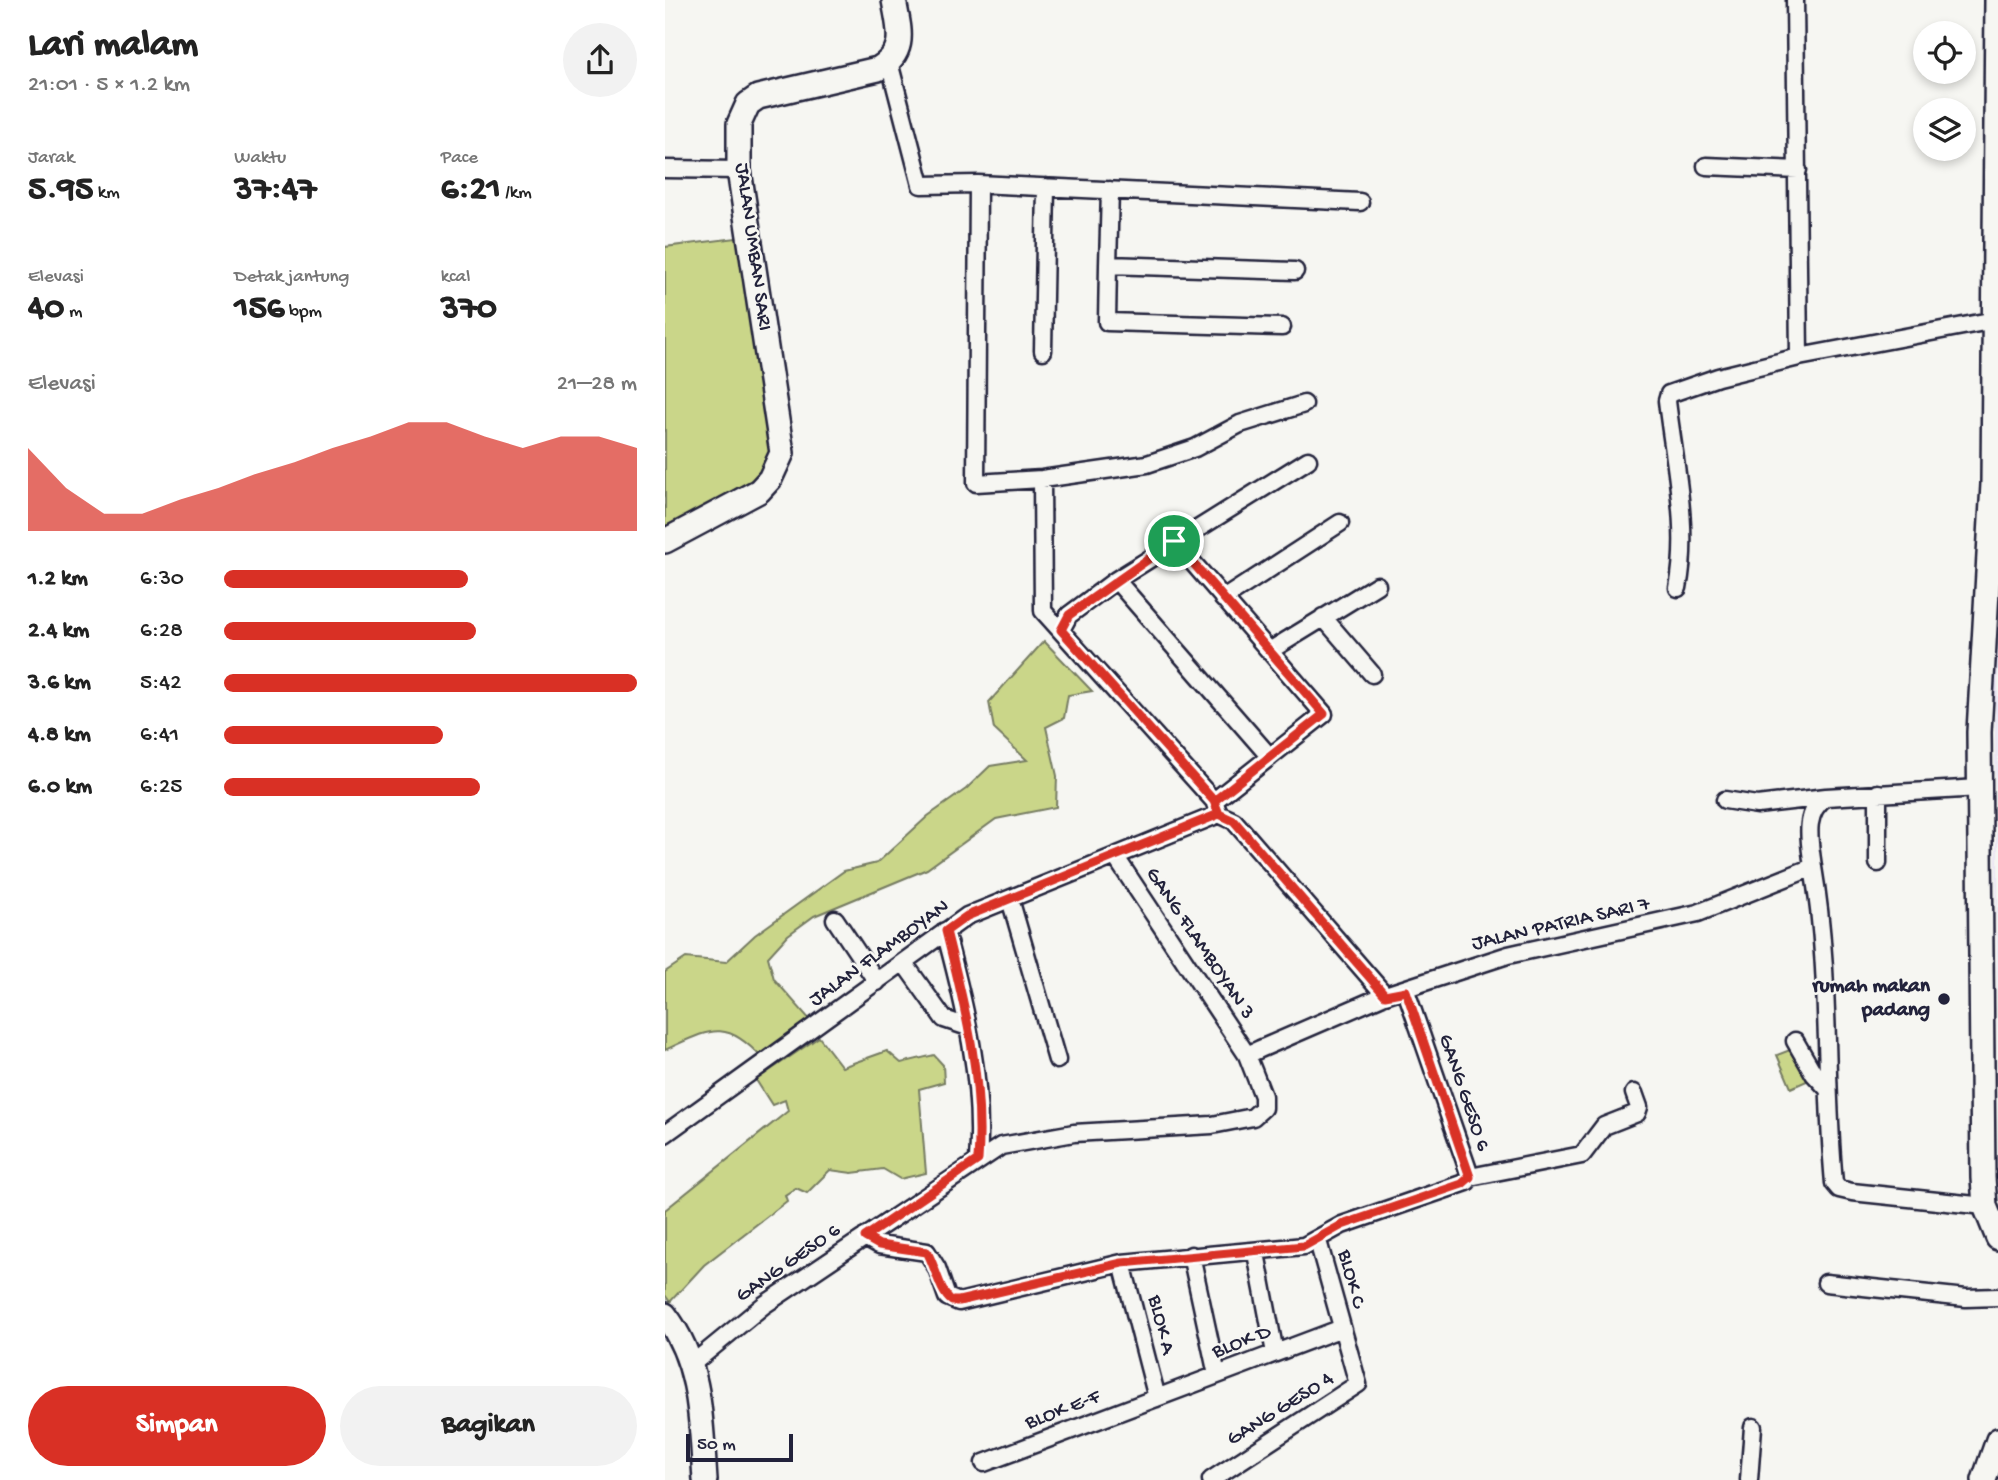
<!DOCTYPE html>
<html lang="id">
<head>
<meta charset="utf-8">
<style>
	:root { --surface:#fff; --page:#f2f2f2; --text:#222; --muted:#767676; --accent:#d93025 }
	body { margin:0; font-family:"Gochi Hand",sans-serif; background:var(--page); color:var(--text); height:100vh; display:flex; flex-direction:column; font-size:26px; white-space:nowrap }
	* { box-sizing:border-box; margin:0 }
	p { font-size:23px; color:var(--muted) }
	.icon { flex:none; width:38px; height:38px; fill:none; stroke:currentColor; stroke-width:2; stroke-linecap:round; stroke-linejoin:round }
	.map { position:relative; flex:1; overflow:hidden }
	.details { display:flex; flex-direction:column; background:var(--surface); width:665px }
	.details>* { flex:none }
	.buttons { position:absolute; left:1248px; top:21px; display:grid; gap:14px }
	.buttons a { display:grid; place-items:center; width:63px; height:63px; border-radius:50%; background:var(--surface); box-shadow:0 4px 10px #0003; font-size:35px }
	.scale { position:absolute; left:21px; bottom:18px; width:107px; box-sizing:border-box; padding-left:7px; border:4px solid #22223b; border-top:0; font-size:19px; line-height:24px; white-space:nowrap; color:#22223b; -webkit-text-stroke:5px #f6f6f2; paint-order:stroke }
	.pin { position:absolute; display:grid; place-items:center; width:60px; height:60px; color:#fff; margin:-30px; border:4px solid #fff; border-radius:50%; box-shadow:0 2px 7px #0007 }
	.round { display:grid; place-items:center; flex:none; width:74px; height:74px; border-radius:37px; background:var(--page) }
	.headline { display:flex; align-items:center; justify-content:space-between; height:119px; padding:0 28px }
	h1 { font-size:38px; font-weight:700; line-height:52px }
	.figures { display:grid; grid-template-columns:repeat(3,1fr); gap:10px; height:119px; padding:7px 28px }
	.figures div { display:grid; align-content:center }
	.figures b { font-size:35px; font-weight:700 }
	.figures small { font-size:19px; font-weight:400 }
	.figures p { font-size:19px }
	.chart { height:196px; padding:14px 28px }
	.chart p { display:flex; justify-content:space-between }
	.chart svg { width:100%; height:126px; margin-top:7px; fill:var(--accent); opacity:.7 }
	.cta { display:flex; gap:14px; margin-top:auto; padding:14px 28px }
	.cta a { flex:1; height:80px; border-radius:42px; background:var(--accent); color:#fff; font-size:28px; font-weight:700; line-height:80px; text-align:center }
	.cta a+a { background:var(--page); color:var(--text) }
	ul { padding:0 28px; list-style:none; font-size:23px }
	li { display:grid; grid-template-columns:112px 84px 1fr; align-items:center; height:52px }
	li i { height:18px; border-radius:9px; background:var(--accent) }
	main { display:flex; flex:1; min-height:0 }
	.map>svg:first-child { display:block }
	.built { fill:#ebe6f3 }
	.green { fill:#cad689; stroke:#767c62; stroke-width:2 }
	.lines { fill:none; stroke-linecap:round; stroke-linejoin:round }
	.street-casing { stroke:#22223b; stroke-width:21 }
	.secondary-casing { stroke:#22223b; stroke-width:28 }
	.street { stroke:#f6f6f2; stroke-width:16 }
	.secondary { stroke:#f6f6f2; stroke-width:23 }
	.route-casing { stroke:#fff; stroke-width:14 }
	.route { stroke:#d93025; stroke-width:9 }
	.poi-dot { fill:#22223b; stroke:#f6f6f2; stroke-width:2.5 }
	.labels { text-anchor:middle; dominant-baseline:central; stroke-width:5; stroke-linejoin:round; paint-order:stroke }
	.street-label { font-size:21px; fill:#22223b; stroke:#f6f6f2 }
	.poi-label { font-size:21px; font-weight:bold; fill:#22223b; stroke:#f6f6f2; text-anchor:end }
</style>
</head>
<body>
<main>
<section class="details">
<div class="headline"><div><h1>Lari malam</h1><p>21:01 · 5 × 1.2 km</p></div><a class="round"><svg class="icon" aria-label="share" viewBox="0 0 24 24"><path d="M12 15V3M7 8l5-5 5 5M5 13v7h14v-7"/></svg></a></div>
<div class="figures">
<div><p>Jarak</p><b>5.95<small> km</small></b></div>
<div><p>Waktu</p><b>37:47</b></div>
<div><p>Pace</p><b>6:21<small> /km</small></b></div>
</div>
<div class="figures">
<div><p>Elevasi</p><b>40<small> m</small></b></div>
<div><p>Detak jantung</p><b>156<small> bpm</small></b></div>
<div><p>kcal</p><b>370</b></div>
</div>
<div class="chart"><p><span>Elevasi</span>21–28 m</p>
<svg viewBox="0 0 160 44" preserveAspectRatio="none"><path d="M0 44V15L10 29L20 38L30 38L40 33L50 29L60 24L70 20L80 15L90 11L100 6L110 6L120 11L130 15L140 11L150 11L160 15V44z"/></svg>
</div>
<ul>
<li><b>1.2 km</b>6:30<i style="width:59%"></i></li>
<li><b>2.4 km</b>6:28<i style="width:61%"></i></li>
<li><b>3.6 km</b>5:42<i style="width:100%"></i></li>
<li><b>4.8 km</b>6:41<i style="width:53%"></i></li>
<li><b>6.0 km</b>6:25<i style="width:62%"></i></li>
</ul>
<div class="cta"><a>Simpan</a><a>Bagikan</a></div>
</section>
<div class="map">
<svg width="1333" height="1480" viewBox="0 0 1333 1480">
	<rect width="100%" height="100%" fill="#f6f6f2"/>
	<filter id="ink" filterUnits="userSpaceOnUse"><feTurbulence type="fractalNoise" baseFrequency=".0143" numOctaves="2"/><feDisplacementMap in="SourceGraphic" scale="14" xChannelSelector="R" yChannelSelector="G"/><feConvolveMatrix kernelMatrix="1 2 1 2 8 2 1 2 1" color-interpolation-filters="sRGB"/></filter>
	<g filter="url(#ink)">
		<path class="built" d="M1328,448h5v611l-3,-327z"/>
		<path class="green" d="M79,237l30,204 -5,29 -104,59v-282z
			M379,641l48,50 -24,4 -4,23 -18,9 11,49 -1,31 -60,12 -69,50 -113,47 -26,19 -20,22 6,22 38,43 -49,37c-38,-41 -52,-30 -98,-9v-78l21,-14 40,4 29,-27 89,-64 33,-8 51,-47 38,-27 24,-23 37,-6 -33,-31 -5,-27z
			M154,1037l23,30 45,-16 14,12 33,-8 9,10 1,17 -25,7 7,84 -26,6 -17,-10 -31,4 -22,-3 -23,23 -11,-5 -11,7 2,6 -83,64 -34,37 -5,-7v-85l123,-99 -3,-11 -13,5 -16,-25z
			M1130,1048l14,32 -18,8 -14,-33z"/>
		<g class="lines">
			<g class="street-casing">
				<path id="street" d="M1130,0l4,357
					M224,62l32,123 57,-1 -2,299 66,-4 105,-15 48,-16 45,-24 64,-20
					M1041,166l92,4
					M0,169l74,1
					M313,184l382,18
					M445,190l-2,75 187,6
					M443,265l-1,57 175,5
					M378,351l3,-164
					M377,479l1,132 171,190 5,13
					M509,541l150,173 -110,87
					M451,580l154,177
					M1013,588c12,-60 -4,-127 -11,-187l2,-7 49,-17 81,-20 196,-37
					M558,599l117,-76
					M658,617l49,57
					M396,630l8,-15 47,-35 192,-120
					M606,650l106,-65
					M1060,800l32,5 69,-8
					M554,814l15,7 151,174
					M450,856l132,199
					M1213,863v-70
					M1148,867c18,105 11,210 21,316l5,6 13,3 133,14
					M345,899l47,161
					M170,919l42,63
					M280,931c20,75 39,151 33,229
					M239,963l40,56 24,8
					M1130,1041l19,33 13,14
					M0,1134l302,-218 252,-102
					M805,1177l112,-22 22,-29 33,-13 2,-6 -5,-14
					M200,1237l14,8 48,7 10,16 10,29 12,5 163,-39 182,-17 38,-21 125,-43 3,-5 -3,-10 -61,-176
					M591,1253l19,100
					M526,1255l26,120
					M457,1263l35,135
					M1161,1283l140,15 32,-1
					M27,1364l72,-59 237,-159 73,-13 138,-8 41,-8 10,-9v-12l-16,-41 13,-6 125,-54 123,-40 190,-42 115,-46c-3,-25 -11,-54 13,-70l154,-9
					M319,1463l358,-135
					M546,1480l147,-96 -40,-143
					M1084,1480l4,-53"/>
			</g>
			<g class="secondary-casing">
				<path id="secondary" d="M1332,0l-4,484 -14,248 4,446 2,28 13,32
					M0,541l94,-50 11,-12 12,-26 -43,-283v-46l9,-20 10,-7 120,-28c30,-18 21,-39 16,-69
					M0,1315c37,48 36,107 40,165
					M1319,1480l14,-40"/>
			</g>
			<use href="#street" class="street"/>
			<use href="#secondary" class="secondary"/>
		</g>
	</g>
	<g class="lines" filter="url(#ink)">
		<g class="route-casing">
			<path id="route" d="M509,541l150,173 -110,87 5,13 -252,102 -21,15c19,75 38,151 32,229l-113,77 14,8 48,7c8,13 13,41 25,49h7l163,-38 182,-17 38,-21 120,-41 8,-7 -64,-186 -21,4 -151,-174 -15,-7 -5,-13 -153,-171 8,-15 105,-74"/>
		</g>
		<use href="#route" class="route"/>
	</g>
	<circle class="poi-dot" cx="1279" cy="999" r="7"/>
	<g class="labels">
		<g class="street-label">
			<text transform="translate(87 247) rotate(82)">JALAN UMBAN SARI</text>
			<text transform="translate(896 925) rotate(-13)">JALAN PATRIA SARI 7</text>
			<text transform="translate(534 944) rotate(56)">GANG FLAMBOYAN 3</text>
			<text transform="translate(215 954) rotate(-36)">JALAN FLAMBOYAN</text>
			<text transform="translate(798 1093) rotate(71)">GANG GESO 6</text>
			<text transform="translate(124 1264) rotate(-35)">GANG GESO 6</text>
			<text transform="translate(685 1279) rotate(75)">BLOK C</text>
			<text transform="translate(495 1325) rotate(76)">BLOK A</text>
			<text transform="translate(577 1343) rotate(-21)">BLOK D</text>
			<text transform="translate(616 1410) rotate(-32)">GANG GESO 4</text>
			<text transform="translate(398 1411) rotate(-21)">BLOK E-F</text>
		</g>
		<g class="poi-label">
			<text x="1265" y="987">rumah makan<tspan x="1265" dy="24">padang</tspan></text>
		</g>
	</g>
</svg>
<div class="buttons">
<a><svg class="icon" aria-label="locate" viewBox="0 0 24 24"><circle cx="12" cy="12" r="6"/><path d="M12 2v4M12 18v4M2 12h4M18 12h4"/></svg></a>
<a><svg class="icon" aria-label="layers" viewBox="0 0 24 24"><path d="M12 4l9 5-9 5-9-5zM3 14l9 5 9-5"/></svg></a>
</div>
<div class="scale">50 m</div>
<div class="pin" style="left:509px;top:541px;background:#1e9e55"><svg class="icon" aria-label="arrive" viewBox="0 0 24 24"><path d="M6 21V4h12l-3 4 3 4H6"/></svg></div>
</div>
</main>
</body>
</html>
